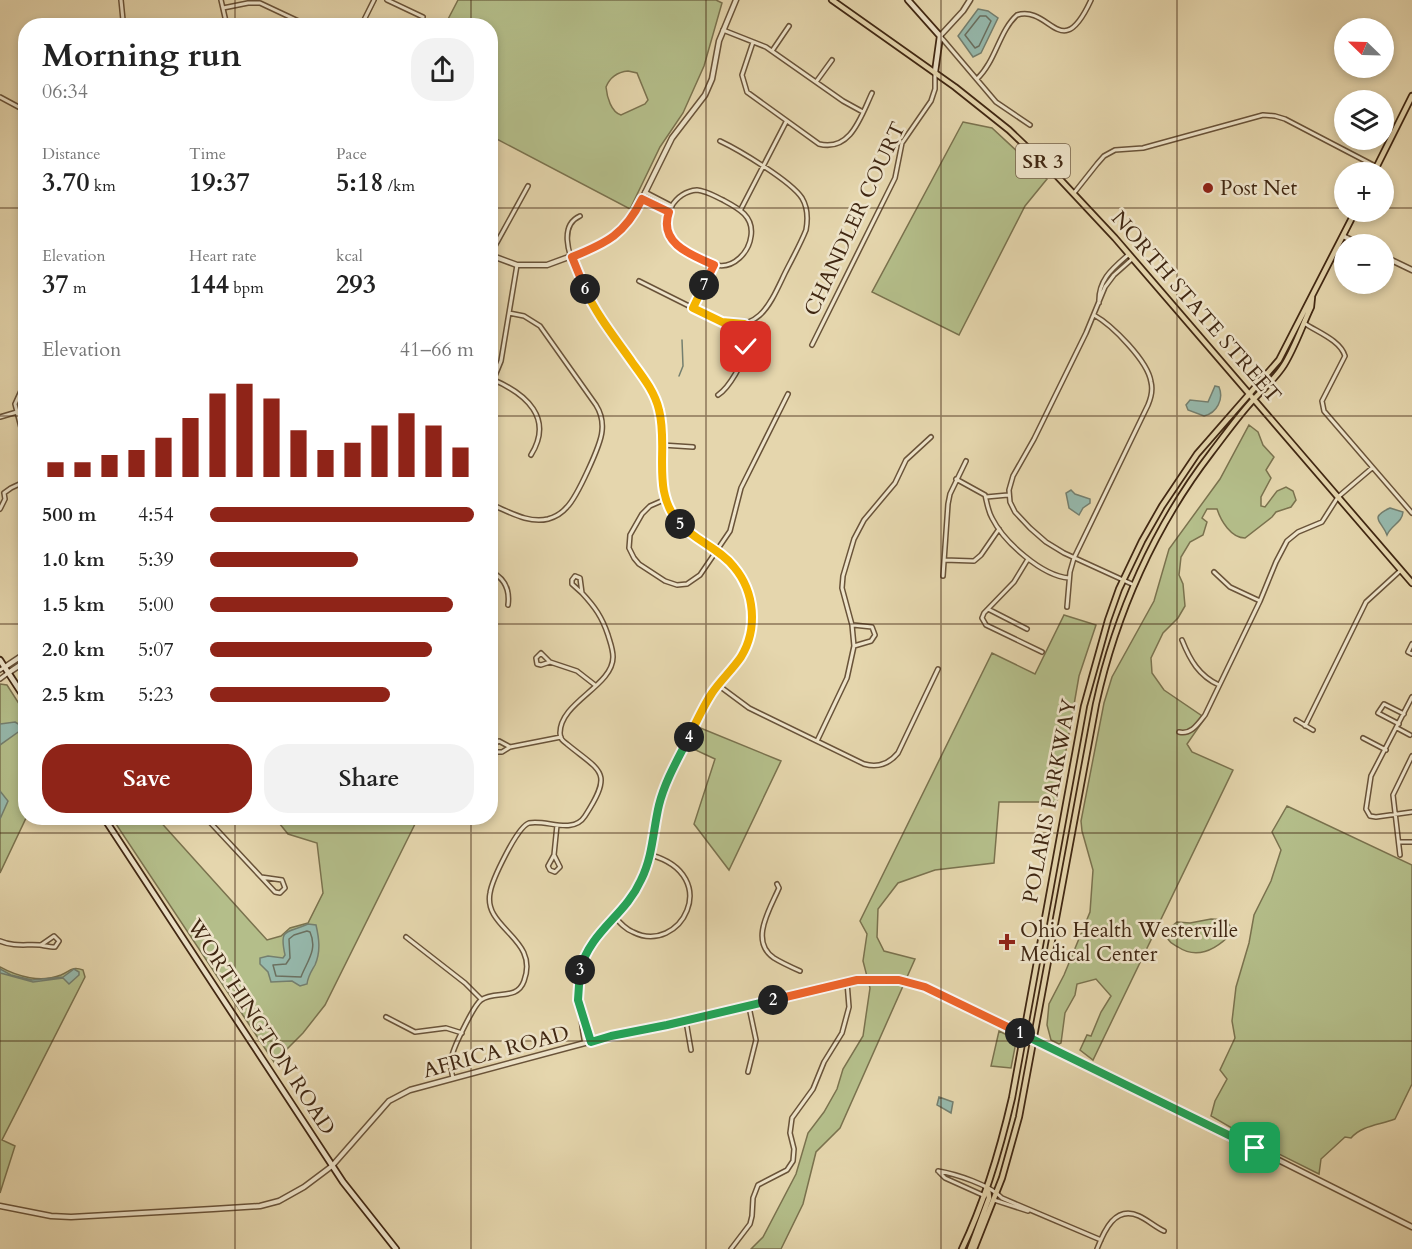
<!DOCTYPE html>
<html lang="en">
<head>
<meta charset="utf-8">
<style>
	:root { --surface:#fff; --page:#f2f2f2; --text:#222; --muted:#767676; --accent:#8f2418 }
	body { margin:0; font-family:Cardo,serif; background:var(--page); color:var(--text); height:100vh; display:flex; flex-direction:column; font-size:22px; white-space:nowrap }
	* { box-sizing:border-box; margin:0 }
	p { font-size:20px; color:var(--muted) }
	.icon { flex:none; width:33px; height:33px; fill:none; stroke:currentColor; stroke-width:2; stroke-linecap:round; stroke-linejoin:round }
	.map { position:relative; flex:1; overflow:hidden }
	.side { position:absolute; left:18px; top:18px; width:480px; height:807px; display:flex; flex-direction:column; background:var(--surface); border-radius:24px; box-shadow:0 3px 9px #0003 }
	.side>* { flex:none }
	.needle { width:39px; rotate:293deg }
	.controls { position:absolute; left:1334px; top:18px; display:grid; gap:12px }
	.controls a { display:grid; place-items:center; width:60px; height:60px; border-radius:50%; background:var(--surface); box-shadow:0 3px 9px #0003; font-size:30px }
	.pin { position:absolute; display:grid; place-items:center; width:51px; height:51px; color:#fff; margin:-26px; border-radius:12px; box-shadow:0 3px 9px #0006 }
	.km { position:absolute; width:30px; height:30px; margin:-15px; border-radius:50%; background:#222; color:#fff; font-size:16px; line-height:30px; text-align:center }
	.round { display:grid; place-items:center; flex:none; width:63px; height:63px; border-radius:24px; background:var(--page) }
	.overview { display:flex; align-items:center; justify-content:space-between; height:102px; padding:0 24px }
	h1 { font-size:33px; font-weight:700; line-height:45px }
	.metrics { display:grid; grid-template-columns:repeat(3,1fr); gap:9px; height:102px; padding:6px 24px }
	.metrics div { display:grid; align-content:center }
	.metrics b { font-size:26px; font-weight:700 }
	.metrics small { font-size:16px; font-weight:400 }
	.metrics p { font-size:16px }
	.chart { height:168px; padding:12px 24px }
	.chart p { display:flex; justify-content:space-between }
	.chart svg { width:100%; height:108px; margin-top:6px; stroke:var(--accent); stroke-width:6 }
	.primary-button { display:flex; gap:12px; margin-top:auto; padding:12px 24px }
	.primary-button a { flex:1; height:69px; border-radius:24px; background:var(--accent); color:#fff; font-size:24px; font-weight:700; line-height:69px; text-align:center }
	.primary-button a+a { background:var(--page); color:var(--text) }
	ul { padding:0 24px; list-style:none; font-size:20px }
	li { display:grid; grid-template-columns:96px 72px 1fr; align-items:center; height:45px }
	li i { height:15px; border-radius:8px; background:var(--accent) }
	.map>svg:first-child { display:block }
	.green { fill:#b4be8a; stroke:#7a724e; stroke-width:1.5; fill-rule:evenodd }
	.water { fill:#96b9ad; stroke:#747f6f; stroke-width:1.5 }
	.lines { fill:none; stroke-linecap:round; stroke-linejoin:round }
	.shore { stroke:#6b7060; stroke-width:1.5 }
	.stream { stroke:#747f6f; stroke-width:1.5 }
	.minor-casing { stroke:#695339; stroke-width:6 }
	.tertiary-casing { stroke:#695339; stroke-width:7 }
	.secondary-casing { stroke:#402712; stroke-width:8 }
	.primary-casing { stroke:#402712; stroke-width:8 }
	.minor { stroke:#eee4ca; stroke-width:3 }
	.tertiary { stroke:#eee4ca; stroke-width:4 }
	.secondary { stroke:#eee4ca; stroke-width:4.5 }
	.primary { stroke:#e5d6ad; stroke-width:4.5 }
	.split-1-casing { stroke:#fff; stroke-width:12 }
	.split-2-casing { stroke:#fff; stroke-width:12 }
	.split-3-casing { stroke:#fff; stroke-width:12 }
	.split-4-casing { stroke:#fff; stroke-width:12 }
	.split-5-casing { stroke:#fff; stroke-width:12 }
	.split-6-casing { stroke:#fff; stroke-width:12 }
	.split-7-casing { stroke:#fff; stroke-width:12 }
	.split-8-casing { stroke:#fff; stroke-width:12 }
	.split-1 { stroke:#22a559; stroke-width:8 }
	.split-2 { stroke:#f0652b; stroke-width:8 }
	.split-3 { stroke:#22a559; stroke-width:8 }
	.split-4 { stroke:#22a559; stroke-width:8 }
	.split-5 { stroke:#f5b400; stroke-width:8 }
	.split-6 { stroke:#f5b400; stroke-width:8 }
	.split-7 { stroke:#f0652b; stroke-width:8 }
	.split-8 { stroke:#f5b400; stroke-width:8 }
	.grid { fill:none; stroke:#402712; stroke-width:1.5; stroke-opacity:0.55 }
	.poi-dot { fill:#8f2418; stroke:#eee4ca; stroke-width:2 }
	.labels { text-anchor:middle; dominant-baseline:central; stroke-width:5; stroke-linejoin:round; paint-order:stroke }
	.shield { fill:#eee4ca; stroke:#746049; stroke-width:1.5 }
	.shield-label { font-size:20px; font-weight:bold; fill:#402712 }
	.poi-label { font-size:21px; fill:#402712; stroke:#eee4ca; text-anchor:start }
	.street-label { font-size:21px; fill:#402712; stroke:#eee4ca }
</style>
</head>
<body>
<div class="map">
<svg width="1412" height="1249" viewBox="0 0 1412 1249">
	<rect width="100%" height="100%" fill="#e5d6ad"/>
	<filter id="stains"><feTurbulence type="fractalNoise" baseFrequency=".00333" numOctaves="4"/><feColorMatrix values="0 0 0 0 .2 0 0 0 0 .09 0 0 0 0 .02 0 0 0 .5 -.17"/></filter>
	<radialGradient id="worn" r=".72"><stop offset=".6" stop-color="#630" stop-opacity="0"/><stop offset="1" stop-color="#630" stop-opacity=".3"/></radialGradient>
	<path class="green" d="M458,0h258l6,3 -18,63 -21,47 -23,34 -30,62 -139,-73 -1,-110 -45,-1zM628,71l9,2 11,27 -3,4 -24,11c-10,-3 -14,-18 -15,-28 4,-10 12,-15 22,-16z
		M963,122l29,6 55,51 -22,27 -66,129 -87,-43z
		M1249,425l9,7 5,13 11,12 -8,13 5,8 -10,19v9l4,1 12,-16 9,-4 7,4 3,9 -5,7 -15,5 -4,5 -27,21c-14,0 -24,-17 -28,-29h-10l-5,9 5,4 -4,13 -13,7 -9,15 -2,18 4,9 2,22 -7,12 -15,15 -12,25 1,15 12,17 41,28 -18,26 5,8 41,18 -140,290 -13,-10 7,-15 4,1 10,-24 10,-16 -15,-17 -19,5 -2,11 -10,18 -4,30 -2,1 -8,-4 -4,-15 2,-21 15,-29 26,-63 3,-42 -11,-39 -1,-10 23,-118 8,-26 42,-76 15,-52 51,-70z
		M1064,615l32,10 -17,51 -22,126h-58l-5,61 -59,7 -37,13 -20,26 -1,28 7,14 31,8 -75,169 -24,24 -13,52 -22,45h-30l12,-12 33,-63 12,-41 16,-21 13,-23 6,-20 20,-33 7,-48 -7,-27 4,-27 -7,-13 132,-268 43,21z
		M0,684l7,1 18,28 1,105 -26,55z
		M698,727l83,34 -52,109 -35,-46 21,-65 -26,-12z
		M1287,806l125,59v219l-17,35c-15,6 -33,6 -44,19l-6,-1 -24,22 -2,15 -58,-29 -50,-29 4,-15 12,-22 -7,-9 15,-32 -3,-17 4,-34 13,-44 5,-28 17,-34 10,-31 -9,-18z
		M112,818h45l110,122 14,-4 9,-8 18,-5 15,-30 -6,-50 -29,-9 -13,-16h143l-93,187 -22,28 -29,29z
		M1211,919c12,0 18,1 22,13 -15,16 -34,29 -55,15 -5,-3 -7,-3 -11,-9l4,-11 6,-5 13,1z
		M0,967c18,10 41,16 61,8 9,-4 11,-9 22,-5l2,7 -83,163 13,6 -15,47z
		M999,1031l14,7 3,4 -5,26 -20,-2z"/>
	<path class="water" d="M978,9l10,2 10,7 -17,35 -8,4 -15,-21z
		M1215,386l4,1c5,12 -2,26 -15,29l-16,-6 -2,-5 4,-5 18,2z
		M1071,490l4,4 15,5v4l-7,5 -4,7 -10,-7 -3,-15z
		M1390,508l13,4c-1,11 -12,13 -16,23 -5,-14 -19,-17 3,-27z
		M15,722l5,3 1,5 -21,15v-21z
		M0,791l8,10 -8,18z
		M308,924l8,1c3,13 5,26 -1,40 -4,7 -7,11 -8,19l-7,2 -8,-5 -21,1 -3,-10 -8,-8v-6l8,-2 15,2 2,-3c-6,-28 1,-21 23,-31z
		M0,969l11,6 21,5 31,-3 11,-8 5,3v3l-10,9 -6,-6 -30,4 -29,-8 -4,-1z
		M939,1097l14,5 -2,11 -14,-8z"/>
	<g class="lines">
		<path class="shore" d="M980,16h6l5,5 -12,25 -4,2 -10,-13z
			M307,931l3,1c8,18 -3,29 -9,45l-25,-1 -3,-11 13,-1 4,-6 -1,-19 5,-4z"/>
		<path class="stream" d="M679,376l4,-10 -1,-26"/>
		<g class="minor-casing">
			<path id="minor" d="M121,0l2,20 3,6
				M221,0l6,26
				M387,0l36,17
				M223,8l25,-5h12l49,23
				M361,26l13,-26
				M723,30l43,17 77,54 20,11
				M940,36l56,66 34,23
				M753,42l-11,33 5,17 72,52c32,8 42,-28 53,-51
				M772,51l17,-25
				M977,79c19,-18 22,-48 40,-64 34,-10 44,50 74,-15
				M816,82l16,-22
				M0,97l26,14
				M697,190c10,1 17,6 26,10 15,8 31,16 28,36 -2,16 -17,33 -35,29 -7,-1 -14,-6 -21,-9 -21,-11 -39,-23 -24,-49 6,-10 14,-16 26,-17z
				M645,192l27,14
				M1074,193l23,-29 7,-8 11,-6 28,-2 120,-33 12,1 10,3 92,48
				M642,199l27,13
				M741,209l45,-87
				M580,216c-47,21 50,140 66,166 29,43 3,87 24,128 20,39 67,36 80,89 12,48 -25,68 -44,104 -17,31 -36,65 -46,99 -7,26 -7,54 -19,78 -10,22 -26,34 -41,51 -21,23 -24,51 -20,80 2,11 2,21 5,32
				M490,255l38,-69
				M1132,259l-18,16 -9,12 -19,46 -52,106 -21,37 -4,14 1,12 5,10 15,16 16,14 18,11 70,32
				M639,281l80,40c40,14 52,-19 66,-48 7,-14 15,-28 21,-43 2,-11 2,-22 -4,-32 -11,-17 -63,-48 -82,-57
				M1099,303c-1,-23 13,-34 29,-48
				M693,308l21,-43
				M1304,323c13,9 36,17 41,33l-23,45 2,10 88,102
				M812,345l83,-167 7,-35 29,-42 4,-12v-15
				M494,380c32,14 60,38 37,75
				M490,388l11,-27 16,-96
				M718,395c11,-7 26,-33 28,-47 1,-8 0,-16 -2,-24
				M0,417l17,-5
				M25,443l-10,-39 11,-24
				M662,445l31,2
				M956,479l29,16c2,8 3,16 7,23 12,24 50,58 77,60
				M4,493l7,-5 15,-7
				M986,497l22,-2
				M666,499l-16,7 -8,8 -12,21 -1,13 5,10 5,6 26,17 12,4 10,-1 13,-9 30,-44 11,-43 47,-94
				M490,504c18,7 38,20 58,15 7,-2 14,-6 19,-12 10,-10 34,-62 35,-76 1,-9 -1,-18 -6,-26l-56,-79 -16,-10 -15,-3
				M0,509l5,-10 -1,-6
				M1028,559l-14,23 -30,31 -2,5 4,7 56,27
				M944,560l30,1 7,-6 18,-26
				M490,571c15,7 20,19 18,34
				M1214,572l16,15 30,14
				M575,576l5,2 2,15 -10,-9v-4z
				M943,576l5,-72 2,-10 16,-33
				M1067,607l3,-35 4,-14 74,-153c3,-7 5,-15 3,-23 -3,-21 -39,-57 -57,-67
				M988,609l39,20
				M1182,640c8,20 17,36 37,45
				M1412,644l-4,8 4,2
				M854,646l-2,-21 -10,-37 1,-12 11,-37 10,-19 31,-37 11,-23 25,-23
				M541,653l9,9 -9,3 -4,-1 -1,-6z
				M550,662l27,9 18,14
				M0,670l5,-3
				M0,679l8,-6
				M718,685l31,23 115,56c14,4 25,0 34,-11l40,-84
				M1412,697l-41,79 -5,33 4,7 6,1 36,-5
				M1296,720l17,10
				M1399,724l-21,-11 6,-9 20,10
				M1305,726l61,-124 35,-32
				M1397,728l13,7
				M1179,732c12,3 19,-8 26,-17l55,-114 16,-39 11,-21 11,-9 24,-10 16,-25 34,-29
				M1363,738l23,12
				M499,741l11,6 -8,5h-6l-3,-7z
				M817,741l30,-63 7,-32 17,-5 4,-6 -3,-8 -19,-2
				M510,747l51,-10
				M206,818l55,59
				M1400,842h12
				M554,855l6,12 -5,5 -5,-2 -2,-4z
				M554,855l3,-30
				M1400,855l-7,-60 19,-39
				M261,877l21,3 3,8 -5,5 -5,-1z
				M777,884l2,4c-9,21 -30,53 -5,70 8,5 17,9 26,13
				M615,917c5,6 10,12 18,15 47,24 91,-56 18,-77
				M406,937l59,46 16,16
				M0,941c14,6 26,3 40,4 6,1 10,2 15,2l4,-6 -5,-5 -13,9
				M581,1014l5,7 5,20
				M386,1017l29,15 31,-4 16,5
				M686,1021l5,29
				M748,1072l8,-32 -7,-33
				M453,1078c-2,-7 -3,-15 -1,-22 2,-10 22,-51 29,-56 14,-10 36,1 43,-19 16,-43 -41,-52 -34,-88 2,-13 27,-66 39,-70 17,-4 44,12 56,-7 29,-45 16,-44 -18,-72 -4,-3 -7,-5 -7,-11 0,-31 53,-47 53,-76 0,-8 -3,-15 -5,-22 -6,-18 -13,-28 -26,-42
				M938,1171c18,3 52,14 64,27l99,42
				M939,1172l6,6 40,18
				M994,1200l34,11
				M731,1249l19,-25 2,-8 1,-18 5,-13 29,-15 6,-9 1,-12 -4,-16 2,-15 21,-29 11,-27 18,-29 7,-26 -2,-25
				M1097,1249c7,-18 18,-44 42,-33 9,4 16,11 25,15"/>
		</g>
		<g class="tertiary-casing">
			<path id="tertiary" d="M940,36l23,-25 7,-11
				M1343,236l16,8
				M490,255l27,10h30l57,-21 21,-17 13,-20 34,-69 33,-43 7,-16 7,-38 17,-41
				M1383,256l29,14
				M5,667l21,-14
				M8,673l18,-12
				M0,1206l51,10 20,1 142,-8 47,-3 19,-5 25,-14 28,-21 57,-65 21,-11 201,-54 99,-20 137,-34 36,-3 20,2 22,6 236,114 251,126"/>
		</g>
		<g class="secondary-casing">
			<path id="secondary" d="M908,0l32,36 -5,36
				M0,660l26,40
				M104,818l239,364 53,67"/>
		</g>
		<g class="primary-casing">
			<path id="primary" d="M832,0l123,87 54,43 48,46 58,62 297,345
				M1374,172l38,-76
				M962,1249c23,-48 38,-99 50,-151l72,-392 24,-86 11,-31 23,-48 20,-35 35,-52 82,-94 76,-148
				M970,1249l19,-51 -1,-9
				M974,1249l28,-71 17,-61 77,-413c20,-91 59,-178 115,-251 14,-18 27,-37 43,-54 10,-11 22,-21 30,-34 11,-18 18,-39 27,-58l1,-10"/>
		</g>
		<use href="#minor" class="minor"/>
		<use href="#tertiary" class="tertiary"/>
		<use href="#secondary" class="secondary"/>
		<use href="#primary" class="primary"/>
	</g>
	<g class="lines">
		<g class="split-1-casing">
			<path id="split-1" d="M1020,1033l235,115"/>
		</g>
		<g class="split-2-casing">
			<path id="split-2" d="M773,1000l84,-20h42l26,7 95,46"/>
		</g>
		<g class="split-3-casing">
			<path id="split-3" d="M580,970l-2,30 13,42 20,-6 56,-11 106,-25"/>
		</g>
		<g class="split-4-casing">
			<path id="split-4" d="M580,970c11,-40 45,-54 61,-90 12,-24 12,-50 18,-75 6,-24 19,-46 30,-68"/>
		</g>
		<g class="split-5-casing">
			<path id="split-5" d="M680,524c16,17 40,25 54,43 21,25 24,62 7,90 -9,13 -20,23 -29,36 -9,14 -16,29 -23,44"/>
		</g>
		<g class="split-6-casing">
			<path id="split-6" d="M585,289c12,27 31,50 47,73 11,15 23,30 27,48 10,39 -9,81 21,114"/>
		</g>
		<g class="split-7-casing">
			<path id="split-7" d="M585,289l-13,-32c35,-14 53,-23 70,-58l27,13c-11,31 22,43 45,53l-10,20"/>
		</g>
		<g class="split-8-casing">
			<path id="split-8" d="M704,285l-11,23 29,14 22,2 2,23"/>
		</g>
		<use href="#split-1" class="split-1"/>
		<use href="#split-2" class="split-2"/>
		<use href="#split-3" class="split-3"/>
		<use href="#split-4" class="split-4"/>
		<use href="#split-5" class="split-5"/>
		<use href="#split-6" class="split-6"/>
		<use href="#split-7" class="split-7"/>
		<use href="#split-8" class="split-8"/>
	</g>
	<path class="grid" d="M235,0v26M471,0v26M706,0v1249M941,0v1249M1177,0v1249M0,208h26M490,208h854M1383,208h29M0,416h26M490,416h922M0,624h26M490,624h922M235,818v431M471,818v431M0,833h1412M0,1041h1412"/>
	<g class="poi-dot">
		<circle cx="1208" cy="188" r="6"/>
		<path d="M1004 933h6v6h6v6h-6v6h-6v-6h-6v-6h6z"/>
	</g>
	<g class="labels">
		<rect class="shield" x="1016" y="144" width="54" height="34" rx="4.5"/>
		<g class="shield-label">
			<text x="1043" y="161">SR 3</text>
		</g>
		<g class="poi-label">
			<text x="1220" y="188">Post Net</text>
			<text x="1020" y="930">Ohio Health Westerville<tspan x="1020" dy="24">Medical Center</tspan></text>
		</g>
		<g class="street-label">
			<text transform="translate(855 219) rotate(-65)">CHANDLER COURT</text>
			<text transform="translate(1196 307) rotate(49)">NORTH STATE STREET</text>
			<text transform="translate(1050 801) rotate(-79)">POLARIS PARKWAY</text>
			<text transform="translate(261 1027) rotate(57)">WORTHINGTON ROAD</text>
			<text transform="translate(496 1052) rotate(-15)">AFRICA ROAD</text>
		</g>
	</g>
	<rect width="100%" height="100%" filter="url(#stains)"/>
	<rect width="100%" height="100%" fill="url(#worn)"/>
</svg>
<div class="controls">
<a><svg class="needle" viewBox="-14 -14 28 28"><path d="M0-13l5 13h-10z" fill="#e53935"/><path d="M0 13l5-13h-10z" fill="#767676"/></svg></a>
<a><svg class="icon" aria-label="layers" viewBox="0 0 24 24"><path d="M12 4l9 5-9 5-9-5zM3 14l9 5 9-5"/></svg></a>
<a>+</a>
<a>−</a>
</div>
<div class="pin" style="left:1255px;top:1148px;background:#1e9e55"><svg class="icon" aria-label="arrive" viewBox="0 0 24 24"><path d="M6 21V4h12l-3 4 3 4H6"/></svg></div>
<div class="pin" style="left:746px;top:347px;background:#d93025"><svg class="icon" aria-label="check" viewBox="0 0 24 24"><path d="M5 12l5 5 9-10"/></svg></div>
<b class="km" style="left:1020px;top:1033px">1</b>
<b class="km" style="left:773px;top:1000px">2</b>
<b class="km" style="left:580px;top:970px">3</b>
<b class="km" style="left:689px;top:737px">4</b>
<b class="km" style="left:680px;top:524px">5</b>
<b class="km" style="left:585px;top:289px">6</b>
<b class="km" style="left:704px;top:285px">7</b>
<section class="side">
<div class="overview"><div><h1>Morning run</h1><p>06:34</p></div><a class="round"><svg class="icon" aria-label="share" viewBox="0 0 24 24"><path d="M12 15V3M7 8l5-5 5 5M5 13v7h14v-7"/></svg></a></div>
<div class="metrics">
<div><p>Distance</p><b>3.70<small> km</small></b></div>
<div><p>Time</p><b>19:37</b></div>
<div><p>Pace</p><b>5:18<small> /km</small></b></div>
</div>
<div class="metrics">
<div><p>Elevation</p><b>37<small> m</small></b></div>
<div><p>Heart rate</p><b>144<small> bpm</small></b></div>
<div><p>kcal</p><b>293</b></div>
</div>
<div class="chart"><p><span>Elevation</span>41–66 m</p>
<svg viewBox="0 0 160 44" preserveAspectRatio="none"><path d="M5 44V38M15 44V38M25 44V35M35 44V33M45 44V28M55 44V20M65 44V10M75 44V6M85 44V12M95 44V25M105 44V33M115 44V30M125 44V23M135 44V18M145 44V23M155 44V32"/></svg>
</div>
<ul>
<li><b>500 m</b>4:54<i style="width:100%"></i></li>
<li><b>1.0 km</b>5:39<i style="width:56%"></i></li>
<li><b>1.5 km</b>5:00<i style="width:92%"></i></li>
<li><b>2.0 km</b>5:07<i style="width:84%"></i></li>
<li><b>2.5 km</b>5:23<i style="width:68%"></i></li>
</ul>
<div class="primary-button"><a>Save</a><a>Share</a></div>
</section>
</div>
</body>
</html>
